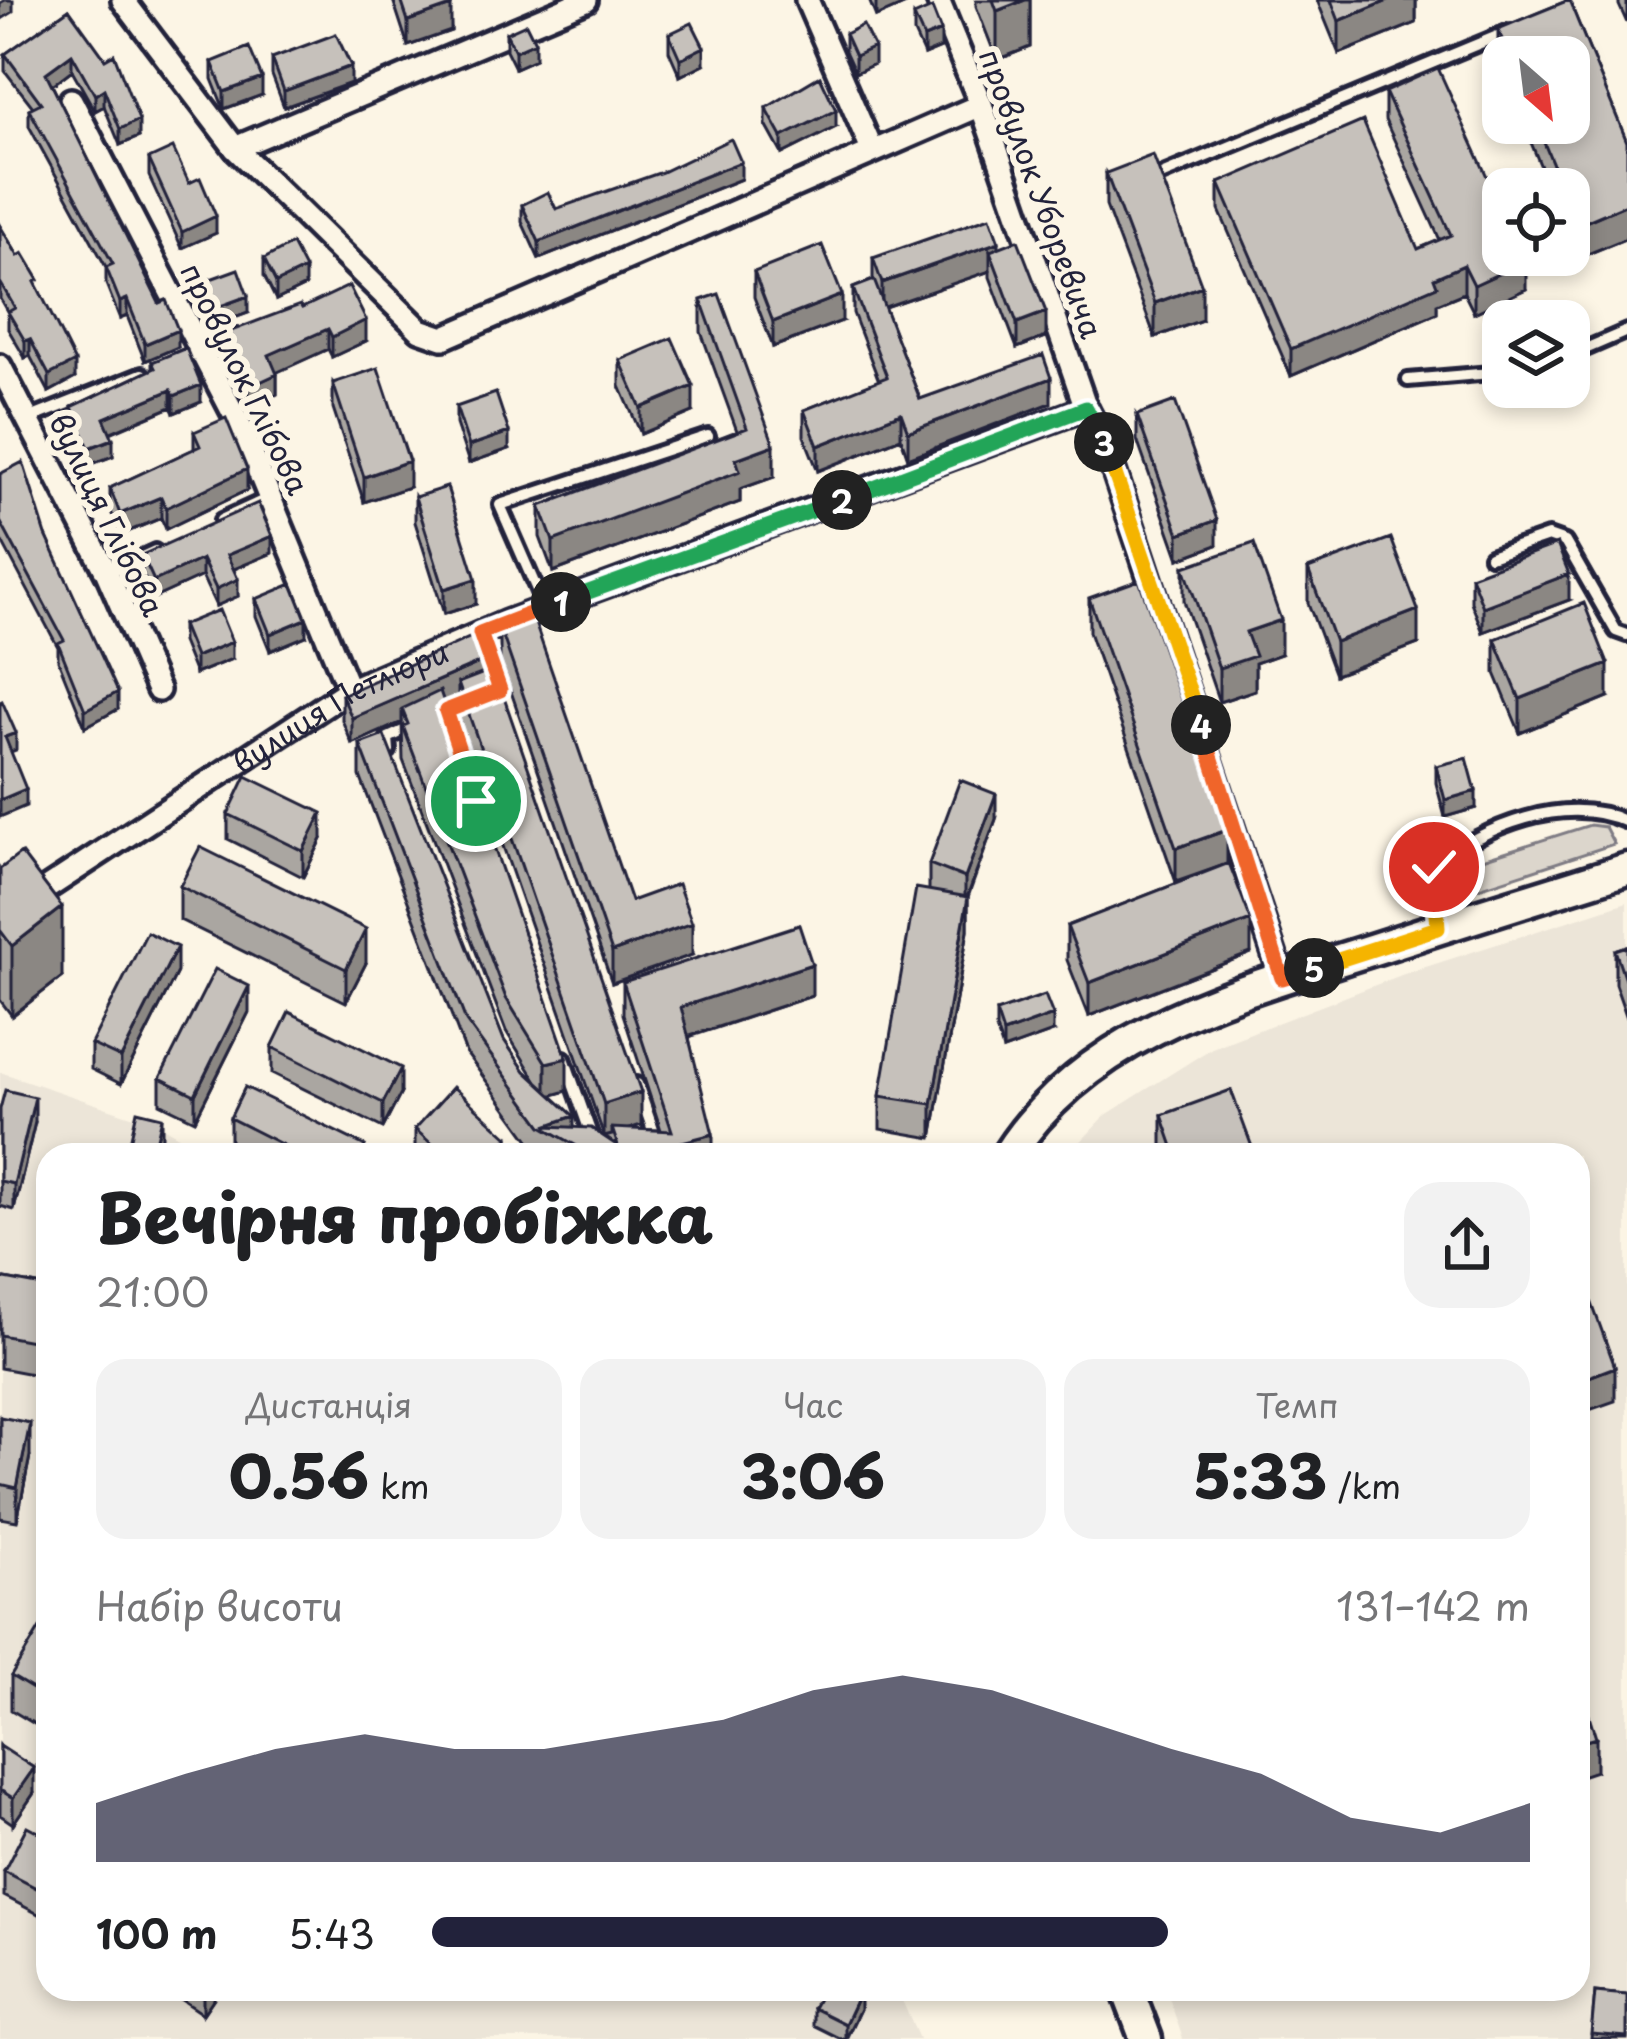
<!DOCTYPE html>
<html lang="uk">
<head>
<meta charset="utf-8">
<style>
	:root { --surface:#fff; --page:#f2f2f2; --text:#202124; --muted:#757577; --accent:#22223b }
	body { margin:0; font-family:"Playpen Sans",sans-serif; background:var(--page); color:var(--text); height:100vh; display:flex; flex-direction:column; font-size:45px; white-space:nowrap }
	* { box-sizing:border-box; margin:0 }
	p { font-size:39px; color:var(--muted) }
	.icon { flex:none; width:66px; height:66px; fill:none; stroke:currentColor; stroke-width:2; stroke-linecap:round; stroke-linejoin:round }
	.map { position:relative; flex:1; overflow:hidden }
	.side { position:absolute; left:36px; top:1143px; width:1554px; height:858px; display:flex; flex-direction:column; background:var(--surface); border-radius:36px; box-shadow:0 6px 18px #0003 }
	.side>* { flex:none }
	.needle { width:78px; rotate:152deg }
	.tools { position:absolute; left:1482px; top:36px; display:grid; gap:24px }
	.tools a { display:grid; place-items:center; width:108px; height:108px; border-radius:24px; background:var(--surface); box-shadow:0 6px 18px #0003; font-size:60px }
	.pin { position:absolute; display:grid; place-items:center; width:102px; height:102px; color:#fff; margin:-51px; border:6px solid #fff; border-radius:50%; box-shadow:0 3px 12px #0007 }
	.km { position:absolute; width:60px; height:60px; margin:-30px; border-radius:50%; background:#222; color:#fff; font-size:33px; line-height:60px; text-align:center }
	.round { display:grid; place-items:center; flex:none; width:126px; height:126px; border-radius:36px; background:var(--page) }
	.head { display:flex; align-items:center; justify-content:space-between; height:204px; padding:0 60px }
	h1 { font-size:66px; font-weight:800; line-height:90px }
	.metrics { display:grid; grid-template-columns:repeat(3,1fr); gap:18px; height:204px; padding:12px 60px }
	.metrics div { display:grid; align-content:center; border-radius:30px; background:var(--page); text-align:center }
	.metrics b { font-size:60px; font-weight:800 }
	.metrics small { font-size:33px; font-weight:400 }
	.metrics p { font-size:33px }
	.chart { height:336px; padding:24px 60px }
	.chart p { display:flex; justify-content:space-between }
	.chart svg { width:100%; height:216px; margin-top:12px; fill:var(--accent); opacity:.7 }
	ul { padding:0 60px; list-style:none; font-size:39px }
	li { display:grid; grid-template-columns:192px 144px 1fr; align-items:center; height:90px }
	li i { height:30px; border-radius:15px; background:var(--accent) }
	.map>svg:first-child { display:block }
	.built { fill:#ece5d8 }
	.green { fill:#dcd6cc; stroke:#7f7c84; stroke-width:3 }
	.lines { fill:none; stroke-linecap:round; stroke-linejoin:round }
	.service-casing { stroke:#22223b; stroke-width:20 }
	.minor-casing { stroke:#22223b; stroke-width:30 }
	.secondary-casing { stroke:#22223b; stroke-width:39 }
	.service { stroke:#fcf5e5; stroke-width:10 }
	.minor { stroke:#fcf5e5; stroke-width:21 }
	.secondary { stroke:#fcf5e5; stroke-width:30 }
	.wall { fill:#aaa6a1; stroke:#22223b; stroke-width:3; fill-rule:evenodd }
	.shaded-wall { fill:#8b8783; stroke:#22223b; stroke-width:3 }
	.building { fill:#c6c1bb; stroke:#22223b; stroke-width:3 }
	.split-1-casing { stroke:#fff; stroke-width:24 }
	.split-2-casing { stroke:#fff; stroke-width:24 }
	.split-3-casing { stroke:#fff; stroke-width:24 }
	.split-4-casing { stroke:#fff; stroke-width:24 }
	.split-5-casing { stroke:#fff; stroke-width:24 }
	.split-6-casing { stroke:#fff; stroke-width:24 }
	.split-1 { stroke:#f0652b; stroke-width:15 }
	.split-2 { stroke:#22a559; stroke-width:15 }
	.split-3 { stroke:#22a559; stroke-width:15 }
	.split-4 { stroke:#f5b400; stroke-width:15 }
	.split-5 { stroke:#f0652b; stroke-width:15 }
	.split-6 { stroke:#f5b400; stroke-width:15 }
	.labels { text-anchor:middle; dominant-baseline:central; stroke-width:12; stroke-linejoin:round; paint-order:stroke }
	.street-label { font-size:30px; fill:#22223b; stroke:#fcf5e5 }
</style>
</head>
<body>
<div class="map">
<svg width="1627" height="2039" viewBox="0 0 1627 2039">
	<rect width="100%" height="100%" fill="#fcf5e5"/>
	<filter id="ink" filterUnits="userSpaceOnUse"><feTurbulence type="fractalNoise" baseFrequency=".00833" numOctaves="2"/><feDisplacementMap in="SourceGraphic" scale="24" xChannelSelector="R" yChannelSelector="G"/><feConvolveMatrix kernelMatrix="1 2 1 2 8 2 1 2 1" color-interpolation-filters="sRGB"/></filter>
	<g filter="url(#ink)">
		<path class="built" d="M1627,902v1137h-444l-17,-50h412v-834h-510l38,-40 106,-67 192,-74z
			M0,1072l161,54 50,29h-163v834h849l22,50h-919z"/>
		<path class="green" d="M1590,825l15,2 9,17 -141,46 -7,-16 7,-12z"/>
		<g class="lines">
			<g class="service-casing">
				<path id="service" d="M1161,175l346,-143
					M1569,356l58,-25
					M176,361l61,-25
					M1408,380l95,-8
					M28,419l114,-45
					M221,520l48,-22
					M1490,556l58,-20 17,6 51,89 11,4
					M107,573l48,-22
					M545,608l-45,-103 208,-69
					M480,633l17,48
					M389,751l-1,-13 26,-12
					M1437,924l-3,-57c49,-41 131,-74 193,-45
					M564,1058l28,79
					M637,1084l17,49 -7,2"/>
			</g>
			<g class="minor-casing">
				<g id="minor">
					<path d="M123,0l112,148 185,182 23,8 538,-233"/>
					<path d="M807,0l65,150"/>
					<path d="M938,0l43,105 105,303 19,36 177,534"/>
					<path d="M71,100l170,328 108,262"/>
					<path d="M235,148l351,-148"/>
					<path d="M0,366l107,207 51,117"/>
					<path id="s1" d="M0,919l349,-229 158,-68 579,-214"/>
				</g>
			</g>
			<g class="secondary-casing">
				<path id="secondary" d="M1008,1155c81,-126 231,-163 366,-206 84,-27 169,-54 253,-80
					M1127,1989l19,50"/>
			</g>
			<use href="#service" class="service"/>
			<use href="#minor" class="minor"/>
			<use href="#secondary" class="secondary"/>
		</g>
		<path class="wall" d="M393,0h56l2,31 -43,15z
			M869,0h39v3l-32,14z
			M976,0h54v47l-33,13 -21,-54z
			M1317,0h99v23l-77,31z
			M1569,0l58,142v96l-49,20 -9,-22v-47h-19l-27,-66h46v-66h-66v18l-5,-13v-33z
			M1619,0h8v23l-8,-18z
			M69,9l70,128 -19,8 -16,-39 -9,5 -23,-41 -20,15 126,262 -33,14 -18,-45 -7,3 -14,-35v-17l-77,-141v-17l4,-2 -28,-36v-17z
			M914,16l27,32 -17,7 -10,-22z
			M506,33l29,26 -20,9 -9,-18z
			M669,34l35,30 -24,12 -11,-25z
			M845,34l29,30 -19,9 -10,-22z
			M272,58l79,25 -67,24 -12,-32z
			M212,62l50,33 -38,14 -12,-30z
			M1385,92l141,197 -52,24 -10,-20 -27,11v9l-146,63 -72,-166v-27l199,66 22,-9 -55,-120z
			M766,108l70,19 -54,27 -16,-29z
			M149,159l40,24 27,50 -34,15 -33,-72z
			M1106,173l96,147 -47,17 -49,-131z
			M741,179l-202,80 -17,-37v-17l34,4z
			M0,226l39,64 36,88 -26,14 -19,-36 -5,2 -17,-29v-16l-8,-14z
			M999,248l47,89 -29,11 -27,-71v-6l-106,36 36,92 131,4 -143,55 -7,-20 -83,33 -14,-35v-26l75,-29 -26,-68v-25l20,-8v-22z
			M264,259l41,27 -29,14 -12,-24z
			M754,272l88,49 -69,26 -19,-50z
			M205,281l43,32 -33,12 -10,-27z
			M701,300l73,177 -34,12v13l-187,70 -13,-35v-31l197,-75 -36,-99z
			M302,308l64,33 -34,16 -4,-8 -51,23v22l-28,14 -26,-54v-20z
			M620,360l73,52 -52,22 -21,-48z
			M152,362l49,40 -27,11 -3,-6 -61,26 3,23 -24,9 -17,-41v-17l80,-38z
			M333,383l76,104 -45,15 -31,-94z
			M456,407l53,42 -40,14 -13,-39z
			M1137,415l80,130 -38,14 -42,-119z
			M194,432l53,58 -81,39 -5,-11 -41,17 -10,-26v-21l84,-39z
			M0,474l46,61 72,174 -33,18 -27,-67v-13l-58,-109z
			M415,497l61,107 -32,10 -29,-92z
			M272,553l-38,16 4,27 -22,10 -14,-30 -48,22 -12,-26v-17z
			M1184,567l97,87 -26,9v27l-36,12 -35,-101z
			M1308,569l110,75 -83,31 -27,-72z
			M1471,576l98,24 -86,32 -12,-30z
			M1089,598l138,266 24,89 -162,63 -22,-56v-34l155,-60 -46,16 -87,-250z
			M256,599l50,37 -36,15 -14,-35z
			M182,625l50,34 -37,15 -13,-32z
			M500,628l131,273 61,54 -80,28 -112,-323z
			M1495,639l113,58 -88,36 -25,-60z
			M488,672l153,453 -12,4 32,1 -38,-116v-32l189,14 -123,41 24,118h-173l-74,-102 -106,-277v-32l144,296 21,31 12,11 -31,-51 -103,-271 -1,-38 -50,22 -10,-24v-25zM458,697v20l146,419 -30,-9 -23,-32 16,-4 -122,-388z
			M1436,766l40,42 -31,9 -9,-34z
			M228,814l94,25 -19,38 -75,-38z
			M996,819l-28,78v33l-36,208 -52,-9v-33l49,-207v-25z
			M0,869l62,108 -50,39 -12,-16z
			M180,886l186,77 -20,39 -166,-82z
			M1627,946v72l-12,-34v-34z
			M177,972l-56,112 -30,-15v-25z
			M249,1012l-54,108 -35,-17v-25z
			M996,1012l57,20 -50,18 -7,-21z
			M272,1047l129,46 -18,35 -111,-55z
			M0,1109l35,13 -21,88 -14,-4z
			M1162,1115l93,40h-91l-2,-7z
			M230,1118l135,37h-113l-22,-11z
			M415,1129l93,26h-93z
			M0,1278l48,9v90l-48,-9z
			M0,1417l30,39 -13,65 -17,-3z
			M48,1632v100l-37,-22v-34z
			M0,1746l34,47 -21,31 -13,-9z
			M48,1837v82l-44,-23v-25z
			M166,1989h54l-17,25z
			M1595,1992l32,3v44h-36z
			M813,2008l47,1 -14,30h-5l-28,-14z"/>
		<path class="shaded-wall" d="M5,0h8v12l-13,8v-17z
			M876,0h32v3l-32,14z
			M1025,0h5v47l-33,13v-49z
			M1390,0h26v23l-77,31v-33z
			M451,6v25l-43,15v-25z
			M941,31v17l-17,7v-17z
			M535,42v17l-20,9v-17z
			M704,47v17l-24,12v-17z
			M874,47v17l-19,9v-17z
			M72,54v16l-26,20v-17z
			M351,66v17l-67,24v-16z
			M262,78v17l-38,14v-17z
			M104,89v17l-9,5v-16z
			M836,110v17l-54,27v-17z
			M139,120v17l-19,8v-16z
			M741,162v17l-202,80v-17z
			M1627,204v34l-49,20v-33z
			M216,216v17l-34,15v-16z
			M999,242v25l-9,-16v20l-108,37v-25z
			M1526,261v28l-52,24v-28z
			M1464,265v28l-27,11v9l-146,63v-27l143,-71z
			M305,269v17l-29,14v-17z
			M1202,286v34l-47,17v-34z
			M842,295v26l-69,26v-25z
			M248,296v17l-33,12v-17z
			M127,299v17l-7,3v-17z
			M1046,312v25l-29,11v-25z
			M366,320v21l-34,16v-20z
			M328,329v20l-59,27v-21z
			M178,330v17l-33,14v-17z
			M30,339v17l-5,2v-17z
			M75,362v16l-26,14v-17z
			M277,374v20l-28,14v-21z
			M1051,378v25l-143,55v-26z
			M201,385v17l-27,11v-17z
			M693,386v26l-52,22v-26z
			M171,390v17l-67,28v-17z
			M901,413v25l-83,33v-25z
			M509,432v17l-40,14v-17z
			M113,439v17l-24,9v-17z
			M774,445v32l-34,12v13l-187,70v-31l183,-82z
			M409,461v26l-45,15v-25z
			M247,469v21l-81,39v-21z
			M161,497v21l-41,17v-21z
			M1217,520v25l-38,14v-25z
			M272,536v17l-45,19v-17z
			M202,559v17l-48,22v-17z
			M1569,574v26l-86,32v-25z
			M238,579v17l-22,10v-17z
			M476,579v25l-32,10v-25z
			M1418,610v34l-83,31v-33z
			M306,619v17l-36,15v-17z
			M1281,620v34l-26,9v27l-36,12v-34l27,-36z
			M232,642v17l-37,15v-17z
			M488,659v25l-30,-1v14l-52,23 -4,-11v13l-50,22v-26z
			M1608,664v33l-88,36v-34z
			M118,692v17l-33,18v-17z
			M16,733v17l-11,4v-17z
			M26,789v17l-26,11v-17z
			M1476,791v17l-31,9v-17z
			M996,794v25l-31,84v-25z
			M322,813v26l-19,38v-26z
			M1227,830v34l-51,18v-34z
			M968,897v33l-36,208v-34z
			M62,907v70l-50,39v-70z
			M1251,920v33l-162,63v-33z
			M692,923v32l-80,28v-31z
			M366,929v34l-20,39v-33z
			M177,947v25l-56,112v-26z
			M812,964v32l-131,43v-32z
			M249,986v26l-54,108v-25z
			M1053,1015v17l-50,18v-17z
			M567,1058v33l-21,6v-34z
			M401,1068v25l-18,35v-25z
			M641,1092v33l-27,9 -2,-6v7l-8,2v-33z
			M35,1097v25l-21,88v-26z
			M574,1116v28l-28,-18z
			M162,1117v26l-3,12h-6z
			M713,1134v21h-58v-6z
			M508,1137v18h-16z
			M1615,1367v34l-37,13v-33z
			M30,1423v33l-13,65v-33z
			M1596,1738v33l-18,6v-34z
			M34,1768v25l-21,31v-26z
			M203,1989h17l-17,25z
			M860,1992v17l-15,30v-15z"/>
		<path class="building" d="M401,0h48l2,6 -43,15z
			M993,0h32l-28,11z
			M1331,0h59l-51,21z
			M1569,0l58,142v62l-49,21 -9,-23v-13h-6l-27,-66h33v-66h-60l-11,-28z
			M932,8l9,23 -17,7 -10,-22z
			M69,9l36,50 9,-5 25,66 -19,9 -16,-40 -9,6 -23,-41 -26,19 113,230 7,-3 12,30 -33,14 -18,-45 -7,3 -14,-35 7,-3 -84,-155 12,-6 -36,-49z
			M692,23l12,24 -24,12 -11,-25z
			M526,24l9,18 -20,9 -9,-18z
			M863,25l11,22 -19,9 -10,-22z
			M336,34l15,32 -67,25 -12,-33z
			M249,47l13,31 -38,14 -12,-30z
			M1438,68l65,144v43h20l3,6 -52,24 -10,-20 -30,13 3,8 -146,63 -72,-166 144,-62 55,128 33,-14 -66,-143z
			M820,76l16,34 -54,27 -16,-29z
			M731,139l10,23 -202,80 -17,-37 26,-13 8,17 106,-37z
			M173,148l16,35 11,-5 16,38 -34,16 -33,-73z
			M1153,155l49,131 -47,17 -49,-130z
			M990,217l9,25 -117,41 -9,-25z
			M0,226l18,30 5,-3 16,27 -4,2 40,80 -26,13 -19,-36 -5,2 -17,-29 7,-4 -15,-26z
			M1018,240l28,72 -29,11 -27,-72z
			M292,244l13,25 -29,14 -12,-24z
			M822,245l20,50 -69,27 -19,-50z
			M238,269l10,27 -33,12 -10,-27z
			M874,280l46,119 123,-44 8,23 -143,54 -7,-19 -83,33 -14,-36 83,-33 -34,-89z
			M349,286l17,34 -34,17 -4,-8 -59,26 8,19 -28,13 -26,-53 77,-29 2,3z
			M719,294l55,151 -38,14 4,12 -187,70 -13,-35 207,-78 -46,-128z
			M672,338l21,48 -52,22 -21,-48z
			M186,348l15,37 -27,11 -3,-6 -67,28 9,21 -24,9 -17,-41 83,-39 -3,-6z
			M378,368l31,93 -45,16 -31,-94z
			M496,393l13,39 -40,14 -13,-39z
			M1175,401l42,119 -38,14 -42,-119z
			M226,418l21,51 -81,39 -5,-11 -41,17 -10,-26 90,-42 -6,-14z
			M23,462l23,73 72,157 -33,18 -27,-67 6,-3 -64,-119v-47z
			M447,487l29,92 -32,10 -29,-92z
			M258,503l14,33 -45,19 11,24 -22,10 -14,-30 -48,22 -12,-26z
			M1391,538l27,72 -83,32 -27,-73z
			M1254,543l27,77 -35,12 9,24 -36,12 -35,-101z
			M1557,544l12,30 -86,33 -12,-31z
			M1139,580l88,250 -51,18 -87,-250z
			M292,584l14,35 -36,15 -14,-35z
			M1584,603l24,61 -88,35 -25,-60z
			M219,610l13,32 -37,15 -13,-32z
			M533,617l98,284 47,-17 14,39 -80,29 -112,-324z
			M476,635l12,24 -136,59 -10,-23z
			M494,669l147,423 -37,12 -146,-421z
			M440,691l127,367 -21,5 -40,-65 -103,-272 5,-2 -6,-15z
			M2,701l14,32 -11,4 21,52 -26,11v-98z
			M384,735l120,305 21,31 49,45 -28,10 45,2 27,18 -6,-18 60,3 -49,-149 176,-57 13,39 -131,43 32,127 -58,15 -66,4 -47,-27 -76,-105 -106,-277z
			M1467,758l9,33 -31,9 -9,-34z
			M246,776l76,37 -19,38 -75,-37z
			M960,780l36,14 -31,84 -36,-14z
			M200,847l166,82 -20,40 -166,-83z
			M21,853l41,54 -50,39 -12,-16v-61z
			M1229,863l22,57 -162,63 -22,-57z
			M916,888l52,9 -36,207 -52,-8z
			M147,932l30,15 -56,111 -30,-14z
			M1627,946v39l-12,-35z
			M215,969l34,17 -54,109 -35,-17z
			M1045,995l8,20 -50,18 -7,-21z
			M289,1012l112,56 -18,35 -111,-56z
			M245,1087l120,59 -5,9h-57l-73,-37z
			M453,1087l55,50 -16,18h-48l-29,-26z
			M5,1090l30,7 -21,87 -14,-3v-72z
			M1231,1090l24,65h-79l-14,-40z
			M137,1111l25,6 -9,38h-26z
			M1534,1148l2,7h-25z
			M1578,1265l37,102 -37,14z
			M0,1278l48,9v57l-48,-9z
			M0,1417l30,6 -13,65 -17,-4z
			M40,1628l8,4v66l-37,-22z
			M1578,1680l18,58 -18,5z
			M0,1746l34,22 -21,30 -13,-8z
			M27,1826l21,11v57l-44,-23z
			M823,1989h32l5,3 -15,32 -32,-16z
			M1595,1992l32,3v42l-36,-3z"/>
	</g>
	<g class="lines" filter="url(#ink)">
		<g class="split-1-casing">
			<path id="split-1" d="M476,801l-30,-90 54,-21 -20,-57 81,-31"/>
		</g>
		<g class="split-2-casing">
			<path id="split-2" d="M561,602l281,-102"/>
		</g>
		<g class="split-3-casing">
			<path id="split-3" d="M842,500l244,-92 18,34"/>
		</g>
		<g class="split-4-casing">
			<path id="split-4" d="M1104,442l97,283"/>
		</g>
		<g class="split-5-casing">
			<path id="split-5" d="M1201,725l81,253 32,-10"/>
		</g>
		<g class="split-6-casing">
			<path id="split-6" d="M1314,968l124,-40 -4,-61"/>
		</g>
		<use href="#split-1" class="split-1"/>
		<use href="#split-2" class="split-2"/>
		<use href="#split-3" class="split-3"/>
		<use href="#split-4" class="split-4"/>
		<use href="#split-5" class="split-5"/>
		<use href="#split-6" class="split-6"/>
	</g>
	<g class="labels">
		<g class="street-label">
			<text transform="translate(1042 193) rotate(70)">провулок Уборевича</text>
			<text transform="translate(246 378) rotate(64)">провулок Глібова</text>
			<text transform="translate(108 514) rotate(64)">вулиця Глібова</text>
			<text stroke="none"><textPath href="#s1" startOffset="402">вулиця Петлюри</textPath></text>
		</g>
	</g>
</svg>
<div class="tools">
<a><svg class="needle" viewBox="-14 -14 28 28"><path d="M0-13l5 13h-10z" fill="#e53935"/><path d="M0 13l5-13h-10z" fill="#757577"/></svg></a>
<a><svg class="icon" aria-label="locate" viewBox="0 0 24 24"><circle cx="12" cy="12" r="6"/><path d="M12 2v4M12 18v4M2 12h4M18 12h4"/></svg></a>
<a><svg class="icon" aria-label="layers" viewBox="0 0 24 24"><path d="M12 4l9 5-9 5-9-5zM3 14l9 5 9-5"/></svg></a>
</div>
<div class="pin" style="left:476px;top:801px;background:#1e9e55"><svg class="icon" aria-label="arrive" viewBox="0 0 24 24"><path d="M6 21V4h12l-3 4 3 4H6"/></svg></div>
<div class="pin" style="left:1434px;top:867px;background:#d93025"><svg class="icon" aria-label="check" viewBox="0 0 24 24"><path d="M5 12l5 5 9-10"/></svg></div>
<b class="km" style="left:561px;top:602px">1</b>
<b class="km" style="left:842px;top:500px">2</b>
<b class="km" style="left:1104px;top:442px">3</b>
<b class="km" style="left:1201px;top:725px">4</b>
<b class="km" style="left:1314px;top:968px">5</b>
<section class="side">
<div class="head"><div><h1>Вечірня пробіжка</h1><p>21:00</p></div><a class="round"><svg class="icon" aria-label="share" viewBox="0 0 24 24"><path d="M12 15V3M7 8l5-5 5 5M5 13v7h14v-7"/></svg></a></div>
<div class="metrics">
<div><p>Дистанція</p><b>0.56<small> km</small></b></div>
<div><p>Час</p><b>3:06</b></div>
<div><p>Темп</p><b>5:33<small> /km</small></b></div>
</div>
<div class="chart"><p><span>Набір висоти</span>131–142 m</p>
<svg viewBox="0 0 160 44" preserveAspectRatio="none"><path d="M0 44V32L10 26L20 21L30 18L40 21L50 21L60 18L70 15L80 9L90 6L100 9L110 15L120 21L130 26L140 35L150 38L160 32V44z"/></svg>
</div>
<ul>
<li><b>100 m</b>5:43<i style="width:67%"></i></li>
</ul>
</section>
</div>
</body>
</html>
